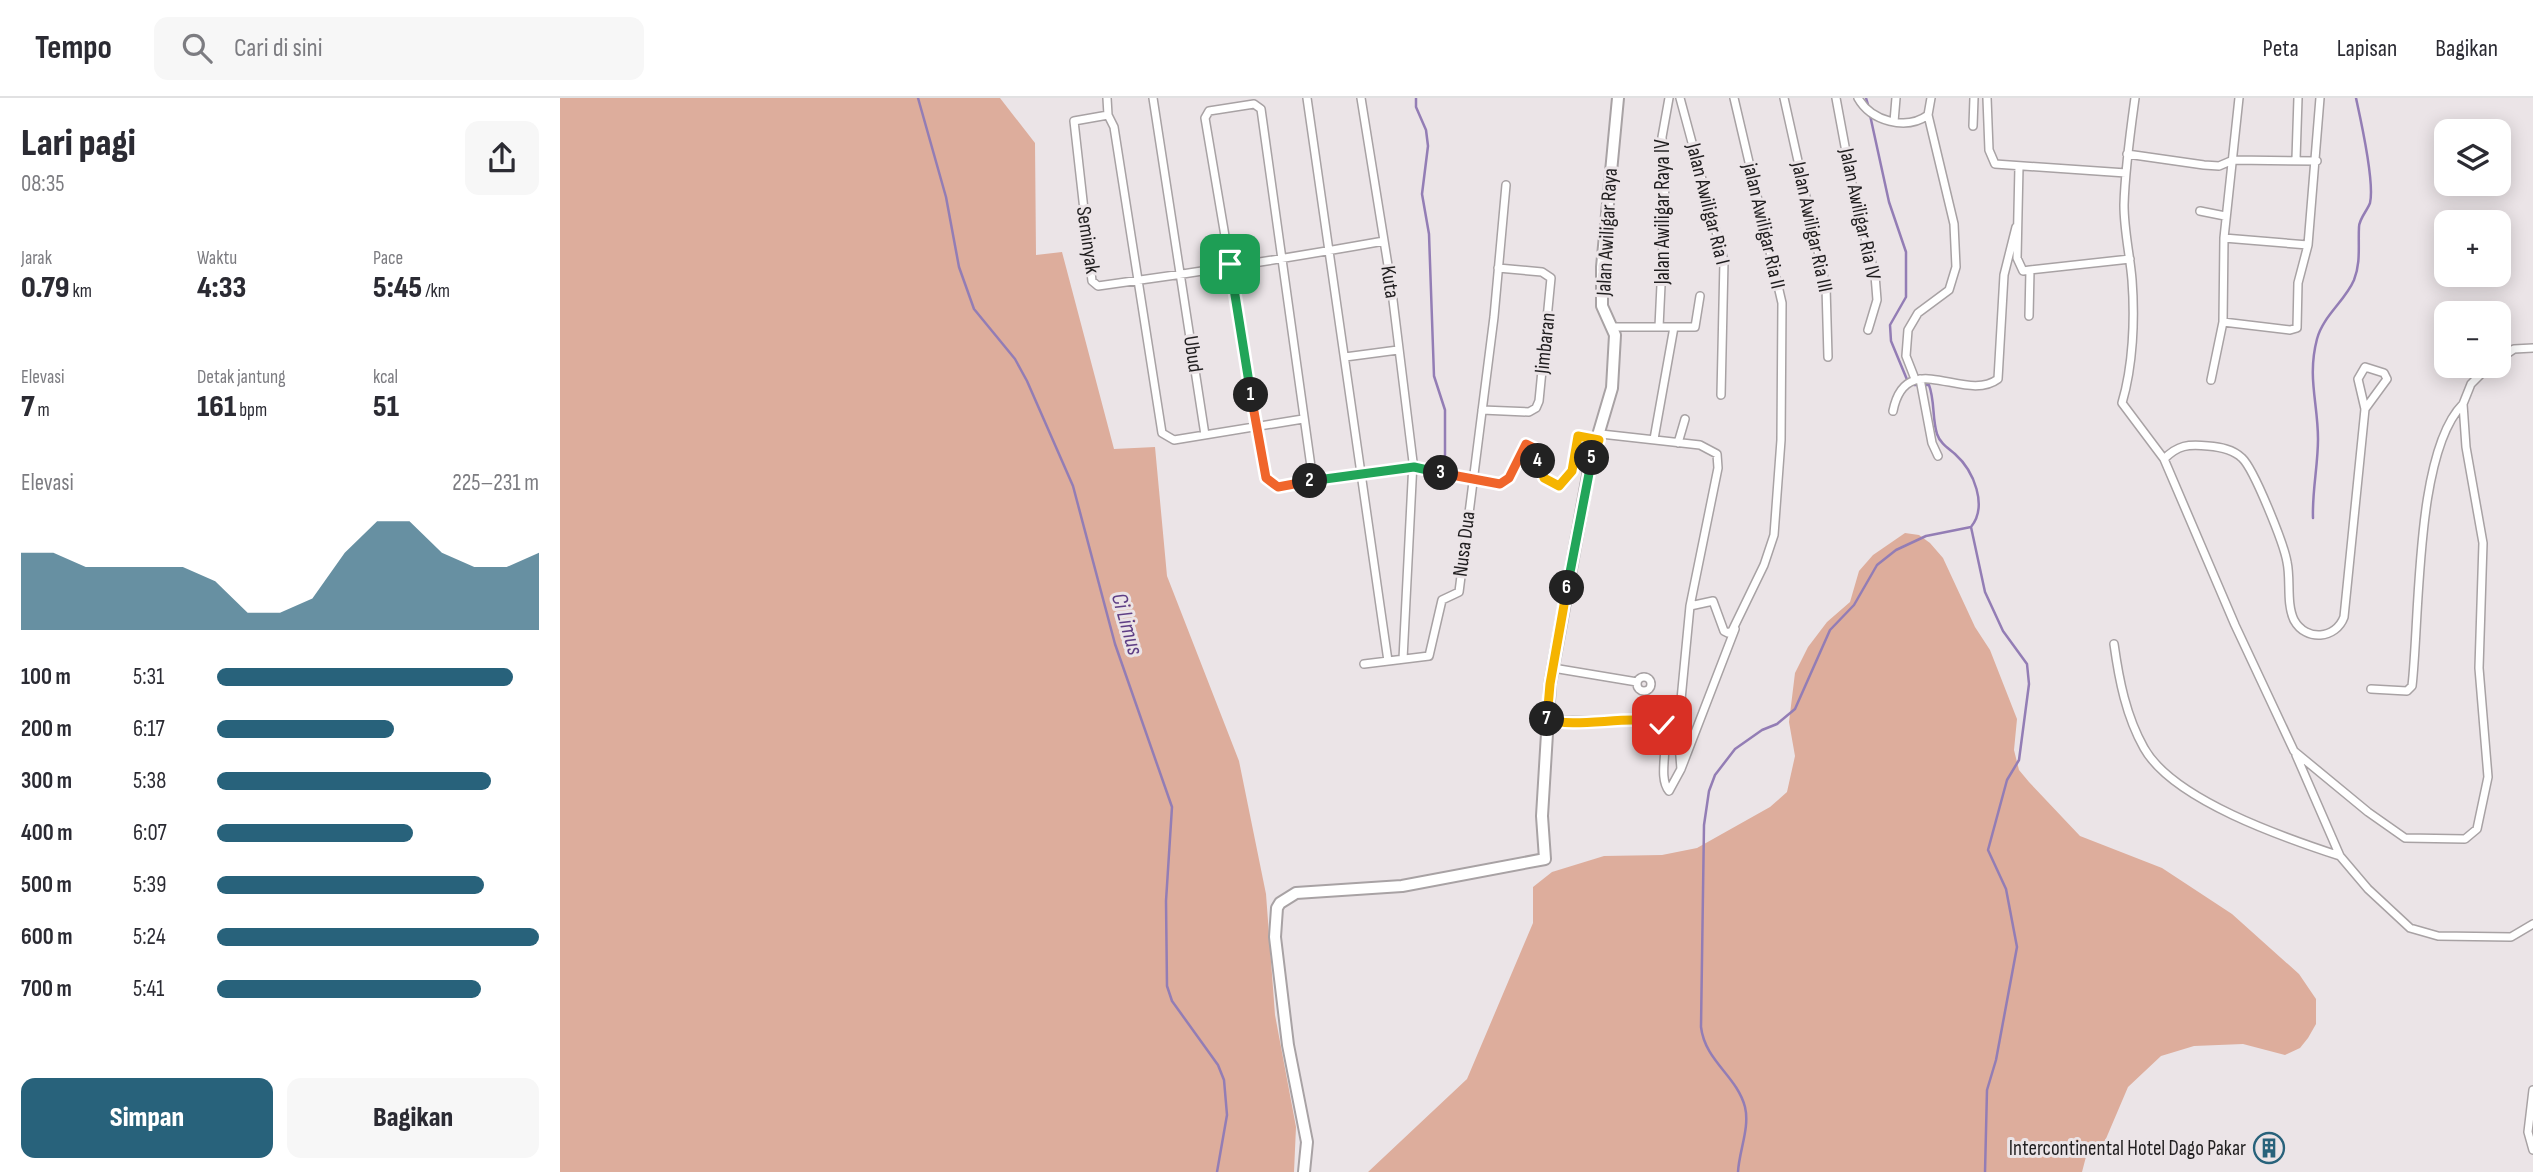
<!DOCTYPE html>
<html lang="id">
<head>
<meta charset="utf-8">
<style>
	:root { --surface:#fff; --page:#f7f7f7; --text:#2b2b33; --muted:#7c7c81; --line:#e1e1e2; --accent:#28627b }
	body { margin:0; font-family:"Sofia Sans Condensed",sans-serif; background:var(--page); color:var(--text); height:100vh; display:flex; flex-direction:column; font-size:26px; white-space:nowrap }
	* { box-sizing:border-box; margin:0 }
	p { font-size:23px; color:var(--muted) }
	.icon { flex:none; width:38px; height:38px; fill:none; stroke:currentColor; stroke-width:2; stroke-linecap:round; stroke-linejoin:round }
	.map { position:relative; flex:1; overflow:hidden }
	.side { display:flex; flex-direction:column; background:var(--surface); width:560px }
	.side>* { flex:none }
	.controls { position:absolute; left:1874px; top:21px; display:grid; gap:14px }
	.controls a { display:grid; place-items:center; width:77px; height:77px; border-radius:14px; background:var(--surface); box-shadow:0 4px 18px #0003; font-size:35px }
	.pin { position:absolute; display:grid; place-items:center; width:60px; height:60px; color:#fff; margin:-30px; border-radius:14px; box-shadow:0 4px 10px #0006 }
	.km { position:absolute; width:35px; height:35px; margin:-18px; border-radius:50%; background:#222; color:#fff; font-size:19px; line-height:35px; text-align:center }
	.round { display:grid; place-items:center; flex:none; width:74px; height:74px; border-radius:14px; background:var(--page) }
	.summary { display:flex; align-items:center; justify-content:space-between; height:119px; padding:0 21px }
	h1 { font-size:38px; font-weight:800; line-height:52px }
	.metrics { display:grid; grid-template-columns:repeat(3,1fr); gap:10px; height:119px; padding:7px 21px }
	.metrics div { display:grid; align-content:center }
	.metrics b { font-size:30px; font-weight:800 }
	.metrics small { font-size:19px; font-weight:400 }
	.metrics p { font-size:19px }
	.chart { height:196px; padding:14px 21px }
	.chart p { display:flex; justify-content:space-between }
	.chart svg { width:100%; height:126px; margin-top:7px; fill:var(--accent); opacity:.7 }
	.button { display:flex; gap:14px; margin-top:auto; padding:14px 21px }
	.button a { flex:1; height:80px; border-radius:14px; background:var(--accent); color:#fff; font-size:28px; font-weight:800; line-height:80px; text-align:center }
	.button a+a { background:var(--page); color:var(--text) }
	ul { padding:0 21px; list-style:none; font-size:23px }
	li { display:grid; grid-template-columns:112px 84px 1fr; align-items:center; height:52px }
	li i { height:18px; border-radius:9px; background:var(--accent) }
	header { display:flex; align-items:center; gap:42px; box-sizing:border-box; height:98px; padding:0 35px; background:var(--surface); border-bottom:2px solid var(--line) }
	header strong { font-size:33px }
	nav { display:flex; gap:38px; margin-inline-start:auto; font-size:24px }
	.search { width:490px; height:63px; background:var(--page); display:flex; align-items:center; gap:18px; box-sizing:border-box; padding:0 24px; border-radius:14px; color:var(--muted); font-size:26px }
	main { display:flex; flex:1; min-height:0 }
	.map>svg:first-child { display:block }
	.green { fill:#ddad9c }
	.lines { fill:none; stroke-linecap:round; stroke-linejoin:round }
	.stream { stroke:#937db5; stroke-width:2.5 }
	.street-casing { stroke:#a8a2a4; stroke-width:10 }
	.secondary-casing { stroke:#a8a2a4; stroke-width:14 }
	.street { stroke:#fff; stroke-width:7 }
	.secondary { stroke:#fff; stroke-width:10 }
	.split-1-casing { stroke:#fff; stroke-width:14 }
	.split-2-casing { stroke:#fff; stroke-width:14 }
	.split-3-casing { stroke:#fff; stroke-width:14 }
	.split-4-casing { stroke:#fff; stroke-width:14 }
	.split-5-casing { stroke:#fff; stroke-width:14 }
	.split-6-casing { stroke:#fff; stroke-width:14 }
	.split-7-casing { stroke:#fff; stroke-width:14 }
	.split-8-casing { stroke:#fff; stroke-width:14 }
	.split-1 { stroke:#22a559; stroke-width:9 }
	.split-2 { stroke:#f0652b; stroke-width:9 }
	.split-3 { stroke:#22a559; stroke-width:9 }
	.split-4 { stroke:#f0652b; stroke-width:9 }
	.split-5 { stroke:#f5b400; stroke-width:9 }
	.split-6 { stroke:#22a559; stroke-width:9 }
	.split-7 { stroke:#f5b400; stroke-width:9 }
	.split-8 { stroke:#f5b400; stroke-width:9 }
	.labels { text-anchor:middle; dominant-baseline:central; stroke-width:6; stroke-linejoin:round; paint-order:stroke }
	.street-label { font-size:21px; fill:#201e1f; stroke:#ebe4e7 }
	.poi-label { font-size:21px; fill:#201e1f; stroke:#ebe4e7; text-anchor:end }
	.water-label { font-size:23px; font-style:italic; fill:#5e3e85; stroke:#ebe4e7 }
</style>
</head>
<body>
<header>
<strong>Tempo</strong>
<div class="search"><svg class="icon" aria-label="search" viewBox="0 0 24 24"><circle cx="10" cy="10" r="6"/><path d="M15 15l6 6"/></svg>Cari di sini</div>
<nav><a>Peta</a><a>Lapisan</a><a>Bagikan</a></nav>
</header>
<main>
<section class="side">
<div class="summary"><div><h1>Lari pagi</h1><p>08:35</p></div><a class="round"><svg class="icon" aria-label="share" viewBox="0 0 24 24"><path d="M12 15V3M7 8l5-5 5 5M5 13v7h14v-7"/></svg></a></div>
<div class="metrics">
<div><p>Jarak</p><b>0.79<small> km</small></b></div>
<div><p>Waktu</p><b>4:33</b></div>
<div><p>Pace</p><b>5:45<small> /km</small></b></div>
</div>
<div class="metrics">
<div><p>Elevasi</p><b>7<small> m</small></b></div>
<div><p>Detak jantung</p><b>161<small> bpm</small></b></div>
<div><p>kcal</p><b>51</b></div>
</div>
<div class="chart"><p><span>Elevasi</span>225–231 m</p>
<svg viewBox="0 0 160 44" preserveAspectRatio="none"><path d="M0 44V17L10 17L20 22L30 22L40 22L50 22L60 27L70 38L80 38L90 33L100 17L110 6L120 6L130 17L140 22L150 22L160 17V44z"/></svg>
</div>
<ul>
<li><b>100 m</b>5:31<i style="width:92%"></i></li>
<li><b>200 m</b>6:17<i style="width:55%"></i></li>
<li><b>300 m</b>5:38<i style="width:85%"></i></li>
<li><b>400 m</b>6:07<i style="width:61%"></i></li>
<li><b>500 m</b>5:39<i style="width:83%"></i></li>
<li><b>600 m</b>5:24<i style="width:100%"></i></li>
<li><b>700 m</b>5:41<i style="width:82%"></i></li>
</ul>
<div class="button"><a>Simpan</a><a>Bagikan</a></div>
</section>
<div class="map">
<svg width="1973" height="1074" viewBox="0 0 1973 1074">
	<rect width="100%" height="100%" fill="#ebe4e7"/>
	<path class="green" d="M0,0h440l35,45 1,112 26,-3 52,197 41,-2 12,129 72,185 27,133 9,121 21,112 -2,45h-734z
		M1345,435l14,2 11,8 13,15 32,69 15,23 27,69 -3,31 5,20 10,12 51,54 82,32 70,46 67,60 17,25v25l-8,14 -8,10 -15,7 -42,-11 -49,2 -33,10 -33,31 -23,54 -17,8 -6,23h-714l99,-93 66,-156v-36l19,-15 52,-16 58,-1 35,-7 73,-41 17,-15 8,-36 -6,-34 6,-49 13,-26 19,-25 23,-20 9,-31 14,-16z"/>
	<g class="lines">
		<path class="stream" d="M358,0l28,99 13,70 15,42 41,50 12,22 46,105 42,158 57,163 -6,94 1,85 5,15 46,64 6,15 3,35 -10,57
			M856,0v9l10,23 2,16 -6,48 7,40 5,142 11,34v52
			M1306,0l3,10
			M1310,17l19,87 17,50v45l-16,28 1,16 17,41
			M1753,420c-1,-27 5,-52 5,-79 0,-36 -11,-62 -1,-100 6,-23 28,-38 37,-59 7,-18 4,-34 5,-53 0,-8 8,-16 11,-24 5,-21 -9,-82 -14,-105
			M1411,429l14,65 18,39 24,33 2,20 -10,76 -12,20 -19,70 18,39 11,58 -21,113 -9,30 -2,82
			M1178,1074c1,-21 12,-44 7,-65 -8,-31 -40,-46 -44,-80l3,-202 5,-34 6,-16 20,-26 27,-19 15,-6 18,-15 35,-79 24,-25 23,-40 19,-15 30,-14 45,-9c17,-21 3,-56 -16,-73 -7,-6 -15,-11 -18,-20 -5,-16 -2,-33 -8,-49h-15"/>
		<g class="street-casing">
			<path id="street" d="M547,0l1,17
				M593,0l52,337
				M747,0l81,563
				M801,0l30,186 22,178 -10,197
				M1120,0l44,163 -3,134
				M1224,0l42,189 2,70
				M1276,0l19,102 20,75 2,25 -9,30
				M1298,0c13,23 48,33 70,17l3,-17
				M1427,0l2,52 6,14 131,9
				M1575,0c-5,36 -10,71 -11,107 0,26 6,50 8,75 3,39 1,86 -10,123l42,56 71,166 59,126 74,61 37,26 60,1 12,-10 11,-52 -9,-109 4,-125 -17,-96 -3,-43 8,-20 18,-18
				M1334,24l2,-24
				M1413,28l1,-28
				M1567,56l77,11 15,1 14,-6 84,1
				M1736,61l2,-61
				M1459,68l-2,92 6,13 7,-1
				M1640,113l25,5
				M1664,140l84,7
				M1469,218l1,-46 100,-11
				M1663,224l67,8 7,-2 1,-45 10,-38 12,-147
				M1053,229h82l5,-31
				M1099,229l6,-126 -3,-64 7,-39
				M785,259l53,-7
				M1939,261l15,-10 19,-1
				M1355,281l-9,-23 2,-26 10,-17 31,-23 7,-23 -2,-43 -26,-109
				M1360,281l12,64 6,13
				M1651,282l12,-58 1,-84 15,-140
				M922,312l47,2 7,-4 3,-7 12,-123 -9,-6 -44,-4
				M1333,313c13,-65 72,-7 105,-32l6,-104 12,-48
				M743,321l-129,21 -12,-7 -48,-306 -6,-12 -34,6 18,160 6,5c96,-13 191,-28 286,-45
				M1041,336l99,11 17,9 1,14 -28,138 23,-5 11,30 4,2 4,-2 32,-66 10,-30 7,-95 1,-137 -48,-205
				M1094,341l20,-112
				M1118,345l7,-24
				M1604,361c14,-14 24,-15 44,-13 12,1 25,3 34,12 12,11 42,86 45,104 4,18 -1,41 7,58 12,22 42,19 50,-3l21,-208 -7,-30 7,-12 19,6 3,6 -22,30
				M753,383l-52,-372 -7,-5 -45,7 -4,7 61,360 12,9 136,-20 86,17 9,-6 17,-34 8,4 10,30 15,8 13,-15 6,-35 20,4
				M1554,546c5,36 12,72 30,104 29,52 141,90 196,108
				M804,566l65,-8 13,-56 17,-8 35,-275 12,-132
				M993,570l84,14
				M1077 586a7 7 0 1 1 14 0a7 7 0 1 1-14 0Z
				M1811,591l36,2 5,-5c8,-69 3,-234 51,-282
				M987,622l110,2c18,13 -2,52 12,69l12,-22 54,-140
				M1736,657l44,101 28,33 42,39 28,8 73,1 22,-13
				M1121,671l-3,-38 12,-125
				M1973,992l-5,42 5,18"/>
		</g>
		<g class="secondary-casing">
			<path id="secondary" d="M744,1074l3,-30 -19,-97 -13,-108 2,-29 3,-5 16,-10 106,-7 143,-27 -3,-43 8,-132 41,-225 21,-71 3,-53 -13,-29v-39l16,-169"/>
		</g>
		<use href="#street" class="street"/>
		<use href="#secondary" class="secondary"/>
	</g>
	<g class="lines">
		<g class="split-1-casing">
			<path id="split-1" d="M670,166l21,131"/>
		</g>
		<g class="split-2-casing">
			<path id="split-2" d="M691,297l15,83 12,9 32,-6"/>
		</g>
		<g class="split-3-casing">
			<path id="split-3" d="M750,383l104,-14 27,6"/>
		</g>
		<g class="split-4-casing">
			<path id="split-4" d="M881,375l59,11 9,-6 17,-34 8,4 4,13"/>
		</g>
		<g class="split-5-casing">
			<path id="split-5" d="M978,363l6,17 15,8 13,-15 6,-35 21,4 -7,18"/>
		</g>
		<g class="split-6-casing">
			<path id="split-6" d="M1007,490l25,-130"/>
		</g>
		<g class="split-7-casing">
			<path id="split-7" d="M987,621l3,-35 17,-96"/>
		</g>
		<g class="split-8-casing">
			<path id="split-8" d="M987,621c29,11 91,-7 115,6"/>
		</g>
		<use href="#split-1" class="split-1"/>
		<use href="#split-2" class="split-2"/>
		<use href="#split-3" class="split-3"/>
		<use href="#split-4" class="split-4"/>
		<use href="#split-5" class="split-5"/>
		<use href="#split-6" class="split-6"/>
		<use href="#split-7" class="split-7"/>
		<use href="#split-8" class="split-8"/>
	</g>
	<defs>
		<g id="building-ring" transform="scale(1.575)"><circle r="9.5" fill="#ebe4e7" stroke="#28627b" stroke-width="1.5"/><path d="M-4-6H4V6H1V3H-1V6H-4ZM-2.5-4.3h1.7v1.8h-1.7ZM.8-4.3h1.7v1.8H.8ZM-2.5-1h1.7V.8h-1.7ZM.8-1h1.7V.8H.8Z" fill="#28627b"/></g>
	</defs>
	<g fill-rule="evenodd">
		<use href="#building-ring" x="1709" y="1050"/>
	</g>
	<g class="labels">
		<g class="street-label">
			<text transform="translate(1148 106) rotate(76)">Jalan Awiligar Ria I</text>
			<text transform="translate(1102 114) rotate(-90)">Jalan Awiligar Raya IV</text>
			<text transform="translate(1300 116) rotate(78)">Jalan Awiligar Ria IV</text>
			<text transform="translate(1204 128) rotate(77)">jalan Awiligar Ria II</text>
			<text transform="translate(1252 129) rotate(78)">Jalan Awiligar Ria III</text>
			<text transform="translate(1047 134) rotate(-87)">Jalan Awiligar Raya</text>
			<text transform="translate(528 142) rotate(82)">Seminyak</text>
			<text transform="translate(830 184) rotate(82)">Kuta</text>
			<text transform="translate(985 245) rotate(-84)">Jimbaran</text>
			<text transform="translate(633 256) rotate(82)">Ubud</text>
			<text transform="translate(904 446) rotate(-83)">Nusa Dua</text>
		</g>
		<g class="poi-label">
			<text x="1686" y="1050">Intercontinental Hotel Dago Pakar</text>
		</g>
		<g class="water-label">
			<text transform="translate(567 526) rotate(74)">Ci Limus</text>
		</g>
	</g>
</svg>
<div class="controls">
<a><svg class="icon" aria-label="layers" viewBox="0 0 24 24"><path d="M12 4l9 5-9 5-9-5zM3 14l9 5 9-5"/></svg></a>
<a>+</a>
<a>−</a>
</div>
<div class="pin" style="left:670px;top:166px;background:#1e9e55"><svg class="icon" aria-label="arrive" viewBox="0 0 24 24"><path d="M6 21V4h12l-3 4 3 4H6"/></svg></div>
<div class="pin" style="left:1102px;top:627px;background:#d93025"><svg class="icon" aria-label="check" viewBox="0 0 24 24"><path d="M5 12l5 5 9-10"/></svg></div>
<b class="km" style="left:691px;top:297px">1</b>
<b class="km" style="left:750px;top:383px">2</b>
<b class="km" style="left:881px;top:375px">3</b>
<b class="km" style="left:978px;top:363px">4</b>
<b class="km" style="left:1032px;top:360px">5</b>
<b class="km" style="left:1007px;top:490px">6</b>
<b class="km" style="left:987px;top:621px">7</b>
</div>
</main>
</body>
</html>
